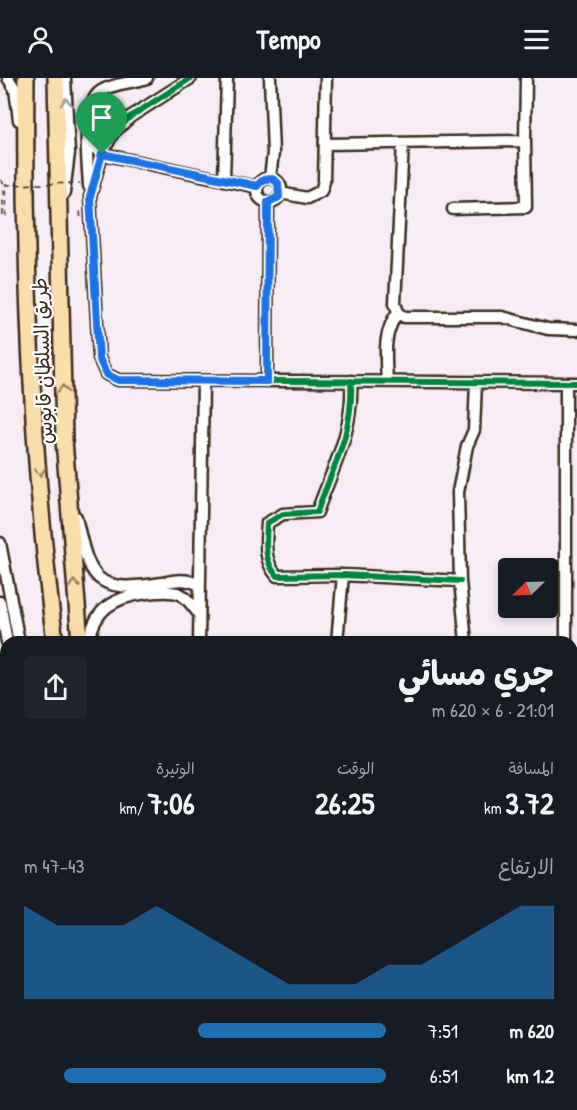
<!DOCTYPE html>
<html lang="ar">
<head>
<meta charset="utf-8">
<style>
	:root { --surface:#171b24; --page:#20242c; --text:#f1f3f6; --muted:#9ea1a6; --accent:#1f6fb2 }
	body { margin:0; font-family:"Patrick Hand","Playpen Sans Arabic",sans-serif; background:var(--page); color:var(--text); direction:rtl; height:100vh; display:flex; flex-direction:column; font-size:22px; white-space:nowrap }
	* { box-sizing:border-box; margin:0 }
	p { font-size:20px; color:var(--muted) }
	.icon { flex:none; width:33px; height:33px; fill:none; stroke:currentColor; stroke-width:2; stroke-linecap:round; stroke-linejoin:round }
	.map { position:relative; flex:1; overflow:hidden; direction:ltr }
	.side { position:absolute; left:0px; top:558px; width:578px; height:474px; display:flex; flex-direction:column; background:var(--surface); border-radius:18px 18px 0 0; box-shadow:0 3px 9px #0003; direction:rtl }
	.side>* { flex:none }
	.needle { width:39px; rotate:247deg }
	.fabs { position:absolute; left:498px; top:480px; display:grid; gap:12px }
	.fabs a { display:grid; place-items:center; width:60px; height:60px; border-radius:6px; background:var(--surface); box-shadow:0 3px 9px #0003; font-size:30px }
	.pin { position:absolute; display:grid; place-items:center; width:51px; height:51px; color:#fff; margin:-62px -26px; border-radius:50% 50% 50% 0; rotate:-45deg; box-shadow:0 0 6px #0007 }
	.pin .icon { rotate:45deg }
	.round { display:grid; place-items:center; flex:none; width:63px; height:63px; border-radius:6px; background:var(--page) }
	.head { display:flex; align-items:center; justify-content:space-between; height:102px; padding:0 24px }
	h1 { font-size:33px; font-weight:700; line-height:45px }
	.metrics { display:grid; grid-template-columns:repeat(3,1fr); gap:9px; height:102px; padding:6px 24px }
	.metrics div { display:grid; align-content:center }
	.metrics b { font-size:30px; font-weight:700 }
	.metrics small { font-size:16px; font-weight:400 }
	.metrics p { font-size:16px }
	.chart { height:168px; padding:12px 24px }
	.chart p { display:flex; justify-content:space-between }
	.chart svg { width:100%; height:108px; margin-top:6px; fill:var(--accent); opacity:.7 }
	ul { padding:0 24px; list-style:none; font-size:20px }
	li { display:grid; grid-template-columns:96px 72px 1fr; align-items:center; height:45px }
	li i { height:15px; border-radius:8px; background:var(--accent) }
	header { display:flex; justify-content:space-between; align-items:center; height:78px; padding:0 24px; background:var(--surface); font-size:27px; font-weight:700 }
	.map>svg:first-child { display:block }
	.built { fill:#eddae9 }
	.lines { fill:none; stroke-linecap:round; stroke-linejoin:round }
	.minor-casing { stroke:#3b2a1e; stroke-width:15 }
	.highway-casing { stroke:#3b2a1e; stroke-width:20 }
	.path { stroke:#3b2a1e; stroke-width:1.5; stroke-dasharray:6 4.5; stroke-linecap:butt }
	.minor { stroke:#fff; stroke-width:10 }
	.highway { stroke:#f9ddab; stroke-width:15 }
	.path-bridge { stroke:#3b2a1e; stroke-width:1.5; stroke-dasharray:6 4.5; stroke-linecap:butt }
	.cycleway-casing { stroke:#fff; stroke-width:10 }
	.cycleway { stroke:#00873e; stroke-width:6 }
	.oneway { stroke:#a79f9a }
	.oneway2 { stroke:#9a8464 }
	.route-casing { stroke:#fff; stroke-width:12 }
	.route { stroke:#1a73e8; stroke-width:8 }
	.labels { text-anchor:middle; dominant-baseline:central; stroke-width:4.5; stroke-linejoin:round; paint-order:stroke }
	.street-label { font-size:20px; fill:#3b2a1e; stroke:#fff }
</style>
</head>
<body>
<header><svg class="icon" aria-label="menu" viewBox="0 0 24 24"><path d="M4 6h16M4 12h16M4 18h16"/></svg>Tempo<svg class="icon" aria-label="person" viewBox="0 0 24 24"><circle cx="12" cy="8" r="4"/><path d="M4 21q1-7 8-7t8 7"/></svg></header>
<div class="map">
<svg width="577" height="1032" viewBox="0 0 577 1032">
	<rect width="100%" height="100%" fill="#f7eef5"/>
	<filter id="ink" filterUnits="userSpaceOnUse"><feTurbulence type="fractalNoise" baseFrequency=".0167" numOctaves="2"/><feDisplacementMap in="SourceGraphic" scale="12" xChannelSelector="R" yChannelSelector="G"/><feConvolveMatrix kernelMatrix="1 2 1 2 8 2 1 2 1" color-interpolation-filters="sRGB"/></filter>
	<g filter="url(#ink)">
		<path class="built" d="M572,939l5,7v86h-419l-1,-6h415z"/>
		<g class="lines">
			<g class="minor-casing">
				<path id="minor" d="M8,0l7,11 4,31
					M191,0l-61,39 -17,16 -11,21 -12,43 9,161 7,16 12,6 459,3
					M525,63l1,-63
					M87,64l15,12 155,33
					M403,65l-8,160 3,9 6,5h98l46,12 29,1
					M325,66l200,-3 1,66 -73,2
					M270,100l3,-25 -3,-75
					M257 112a12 12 0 1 1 24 0a12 12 0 1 1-24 0Z
					M224,102l3,-102
					M89,108c-1,-23 -9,-81 12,-95 12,-8 32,-8 46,-13
					M64,115l5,-40 -4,-75
					M280,115l27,5 14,-7 3,-10 2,-103
					M267,303l1,-179
					M351,303c3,50 -18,86 -34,131l-34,2 -16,9c-1,20 -4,37 10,53l66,-1 117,6
					M387,304c-1,-26 -5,-48 11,-70
					M76,439c14,63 18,77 86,66 13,-3 25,-5 37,2
					M0,465l19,99
					M0,524l7,40
					M89,564c5,-34 26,-45 58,-49 9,-1 24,-3 33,1 8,4 13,13 19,20
					M199,564l4,-260
					M337,564l6,-67
					M466,564l-6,-61 -2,-89 9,-46 7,-16 2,-47
					M566,564v-259
					M572,639h5
					M572,740h5
					M0,776l6,-1
					M572,847h5
					M0,886l6,1
					M572,954l5,5
					M572,1002l5,-5
					M229,1026v6
					M246,1026l1,6
					M348,1026l1,6
					M74,1032v-6
					M209,1032l4,-6"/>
			</g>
			<g class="highway-casing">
				<path id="highway" d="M26,0c-2,188 5,378 29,564
					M56,0l8,362 16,202
					M118,1026l1,6
					M143,1026l2,6"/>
			</g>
			<path class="path" d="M0,102l3,2v35h3l-1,-32
				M80,133l1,10"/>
			<use href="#minor" class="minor"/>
			<use href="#highway" class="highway"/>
			<path class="path-bridge" d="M5,107l75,-2"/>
			<g class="cycleway-casing">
				<path id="cycleway" d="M191,0l-61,39 -17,16 -11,21 -12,43 9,161 7,16 12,6 459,3
					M351,303c3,50 -18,86 -34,131l-34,2 -16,9c-1,20 -4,37 10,53l66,-1 117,6"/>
			</g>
			<use href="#cycleway" class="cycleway"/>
		</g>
		<defs><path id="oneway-chevron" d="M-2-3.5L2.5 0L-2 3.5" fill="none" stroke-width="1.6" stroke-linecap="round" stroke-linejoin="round" transform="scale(1.5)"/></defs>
		<use class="oneway" href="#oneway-chevron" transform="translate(66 24) rotate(-93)"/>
		<g class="oneway2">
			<use href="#oneway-chevron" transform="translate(63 311) rotate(-91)"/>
			<use href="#oneway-chevron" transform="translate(40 394) rotate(86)"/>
			<use href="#oneway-chevron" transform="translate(74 506) rotate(-94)"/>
		</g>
	</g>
	<g class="lines" filter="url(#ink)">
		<g class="route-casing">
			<path id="route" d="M102,76l155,32c6,-8 14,-10 21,-3l1,14 -11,5 -1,179 -149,-1 -12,-6 -7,-16 -9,-161z"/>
		</g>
		<use href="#route" class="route"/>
	</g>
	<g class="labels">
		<g class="street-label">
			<text transform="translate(42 283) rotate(-92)">طريق السلطان قابوس</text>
		</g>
	</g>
</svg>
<div class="fabs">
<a><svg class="needle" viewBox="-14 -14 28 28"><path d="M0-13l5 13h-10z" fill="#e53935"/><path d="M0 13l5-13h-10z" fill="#9ea1a6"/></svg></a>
</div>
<div class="pin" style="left:102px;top:76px;background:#1e9e55"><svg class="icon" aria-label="arrive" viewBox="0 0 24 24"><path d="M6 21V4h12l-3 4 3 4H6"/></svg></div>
<section class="side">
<div class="head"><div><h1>جري مسائي</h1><p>21:01 · 6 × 620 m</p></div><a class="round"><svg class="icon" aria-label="share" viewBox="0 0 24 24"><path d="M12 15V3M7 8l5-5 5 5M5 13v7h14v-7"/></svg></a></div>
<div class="metrics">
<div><p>المسافة</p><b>3.72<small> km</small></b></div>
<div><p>الوقت</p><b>26:25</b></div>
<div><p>الوتيرة</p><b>7:06<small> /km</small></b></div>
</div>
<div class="chart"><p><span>الارتفاع</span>43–47 m</p>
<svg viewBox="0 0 160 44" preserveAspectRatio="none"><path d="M0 44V6L10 14L20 14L30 14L40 6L50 14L60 22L70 30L80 38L90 38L100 38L110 30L120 30L130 22L140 14L150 6L160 6V44z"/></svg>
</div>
<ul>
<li><b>620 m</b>7:51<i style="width:52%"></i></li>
<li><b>1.2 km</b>6:51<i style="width:89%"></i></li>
</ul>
</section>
</div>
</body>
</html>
